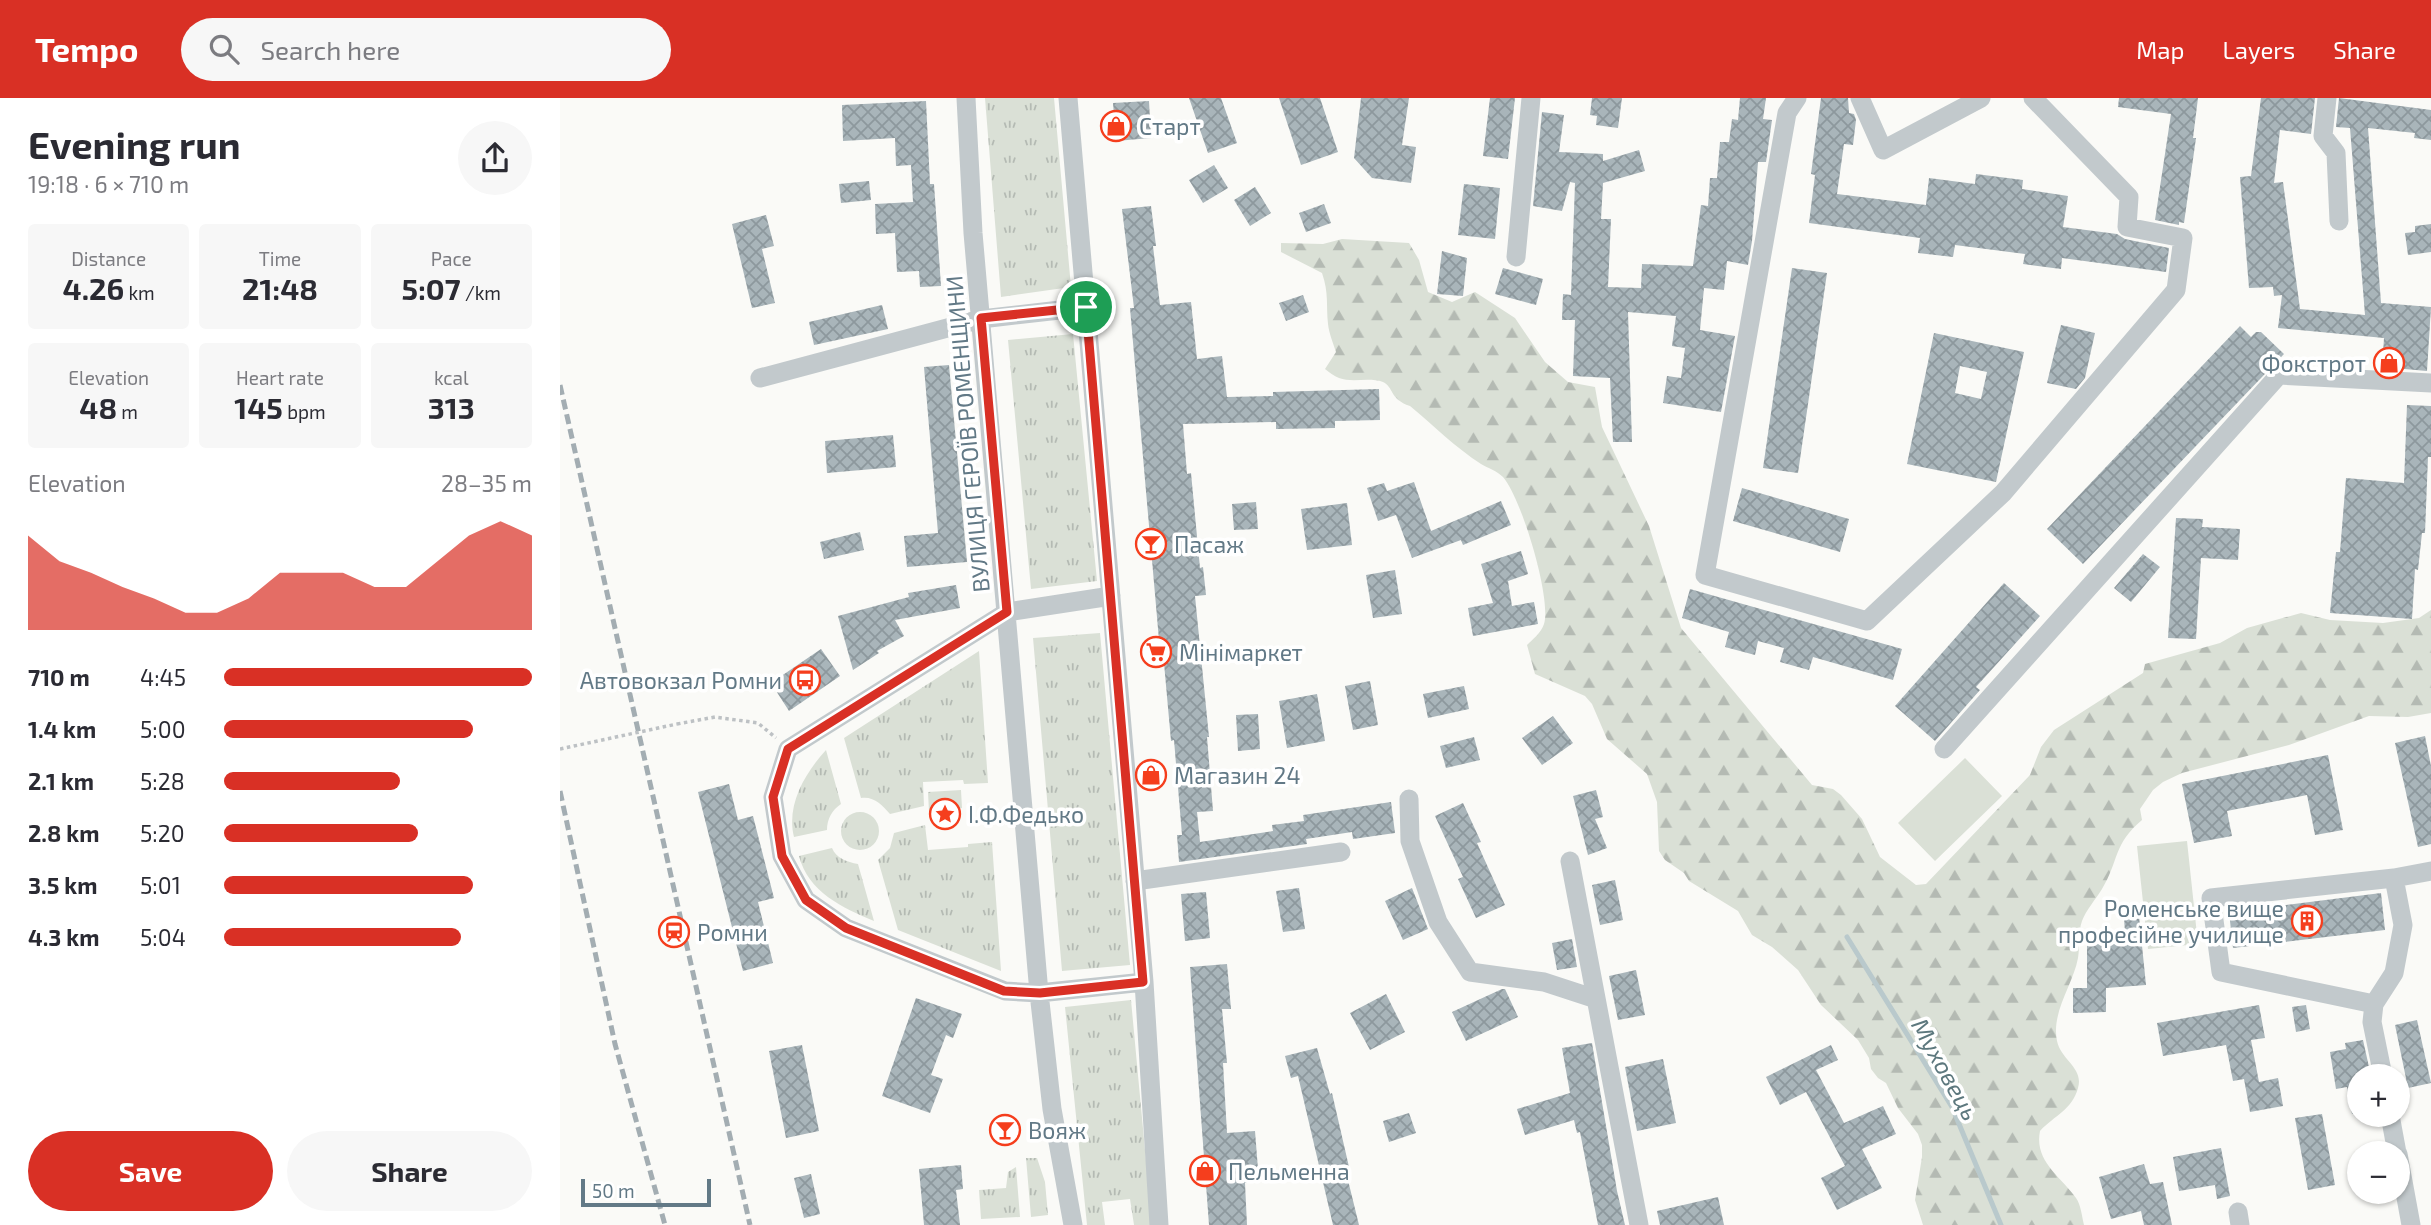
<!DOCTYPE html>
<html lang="en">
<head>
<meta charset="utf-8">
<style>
	:root { --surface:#fff; --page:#f7f7f7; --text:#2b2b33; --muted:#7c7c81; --accent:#d93025 }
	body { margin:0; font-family:"Exo 2",sans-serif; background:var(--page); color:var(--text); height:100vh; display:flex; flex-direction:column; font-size:26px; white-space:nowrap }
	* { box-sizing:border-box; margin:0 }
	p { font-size:23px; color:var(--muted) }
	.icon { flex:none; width:38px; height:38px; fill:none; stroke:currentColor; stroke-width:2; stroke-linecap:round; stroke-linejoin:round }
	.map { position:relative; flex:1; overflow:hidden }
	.sheet { display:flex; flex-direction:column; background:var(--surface); width:560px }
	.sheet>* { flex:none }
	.tools { position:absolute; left:1787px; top:966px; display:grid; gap:14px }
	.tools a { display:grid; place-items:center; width:63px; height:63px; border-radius:50%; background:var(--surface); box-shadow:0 2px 5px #0004; font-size:35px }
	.scale { position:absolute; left:21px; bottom:18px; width:130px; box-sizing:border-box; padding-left:7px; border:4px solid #627986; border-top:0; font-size:19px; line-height:24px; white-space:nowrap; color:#627986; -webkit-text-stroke:5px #fff; paint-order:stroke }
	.pin { position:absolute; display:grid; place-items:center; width:60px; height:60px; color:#fff; margin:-30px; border:4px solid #fff; border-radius:50%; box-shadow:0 2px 7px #0007 }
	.round { display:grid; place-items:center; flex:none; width:74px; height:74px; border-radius:37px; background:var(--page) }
	.overview { display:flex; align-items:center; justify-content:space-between; height:119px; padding:0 28px }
	h1 { font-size:38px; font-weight:700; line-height:52px }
	.stats { display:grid; grid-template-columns:repeat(3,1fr); gap:10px; height:119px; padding:7px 28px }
	.stats div { display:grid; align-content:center; border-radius:7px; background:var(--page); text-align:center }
	.stats b { font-size:30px; font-weight:700 }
	.stats small { font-size:19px; font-weight:400 }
	.stats p { font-size:19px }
	.chart { height:196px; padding:14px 28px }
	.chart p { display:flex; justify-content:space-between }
	.chart svg { width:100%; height:126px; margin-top:7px; fill:var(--accent); opacity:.7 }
	.action { display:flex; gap:14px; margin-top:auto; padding:14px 28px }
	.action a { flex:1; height:80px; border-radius:42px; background:var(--accent); color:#fff; font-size:28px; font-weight:700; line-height:80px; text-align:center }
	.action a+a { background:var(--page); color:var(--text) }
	ul { padding:0 28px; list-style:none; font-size:23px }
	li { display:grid; grid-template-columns:112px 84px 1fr; align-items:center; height:52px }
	li i { height:18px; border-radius:9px; background:var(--accent) }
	header { display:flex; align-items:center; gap:42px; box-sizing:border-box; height:98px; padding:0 35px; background:var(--accent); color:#fff }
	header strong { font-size:33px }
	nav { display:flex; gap:38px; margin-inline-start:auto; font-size:24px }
	.search { width:490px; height:63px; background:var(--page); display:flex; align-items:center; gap:18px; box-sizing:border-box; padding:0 24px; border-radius:38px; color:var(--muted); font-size:26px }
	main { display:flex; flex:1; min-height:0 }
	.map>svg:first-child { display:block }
	.grass { fill:url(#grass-tufts) }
	.forest { fill:url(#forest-firs) }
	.garden { fill:#dae0d6 }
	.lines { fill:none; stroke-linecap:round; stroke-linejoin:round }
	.stream { stroke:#b9c9cc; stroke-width:5 }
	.building { fill:url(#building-cross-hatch); fill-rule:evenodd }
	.path { stroke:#bdc1c4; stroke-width:3.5; stroke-dasharray:3.5 3.5; stroke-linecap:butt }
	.minor { stroke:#c2c9cc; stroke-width:19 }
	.rail { stroke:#a3adb2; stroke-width:5; stroke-dasharray:10 5; stroke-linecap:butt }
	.path-bridge { stroke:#bdc1c4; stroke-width:3.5; stroke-dasharray:3.5 3.5; stroke-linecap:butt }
	.route-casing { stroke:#fff; stroke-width:14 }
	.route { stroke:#d93025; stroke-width:9 }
	.labels { text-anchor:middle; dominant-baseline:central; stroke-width:7; stroke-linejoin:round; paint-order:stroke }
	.poi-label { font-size:23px; fill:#627986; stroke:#fff; text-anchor:start }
	.street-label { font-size:23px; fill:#627986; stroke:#fff }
	.water-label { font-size:24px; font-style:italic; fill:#5d787e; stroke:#fff }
</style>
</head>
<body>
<header>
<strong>Tempo</strong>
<div class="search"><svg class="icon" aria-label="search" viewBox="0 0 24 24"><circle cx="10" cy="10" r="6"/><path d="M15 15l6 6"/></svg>Search here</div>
<nav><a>Map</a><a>Layers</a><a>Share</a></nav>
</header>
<main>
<section class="sheet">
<div class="overview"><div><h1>Evening run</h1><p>19:18 · 6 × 710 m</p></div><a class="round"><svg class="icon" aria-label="share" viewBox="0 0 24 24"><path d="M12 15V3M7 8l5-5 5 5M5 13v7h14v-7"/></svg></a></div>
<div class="stats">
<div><p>Distance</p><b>4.26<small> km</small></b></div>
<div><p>Time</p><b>21:48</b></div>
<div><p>Pace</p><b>5:07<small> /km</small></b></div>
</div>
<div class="stats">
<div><p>Elevation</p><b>48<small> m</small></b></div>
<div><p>Heart rate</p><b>145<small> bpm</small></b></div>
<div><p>kcal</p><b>313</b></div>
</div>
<div class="chart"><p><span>Elevation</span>28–35 m</p>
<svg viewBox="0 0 160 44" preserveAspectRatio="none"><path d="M0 44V11L10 20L20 24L30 29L40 33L50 38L60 38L70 33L80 24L90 24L100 24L110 29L120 29L130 20L140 11L150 6L160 11V44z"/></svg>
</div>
<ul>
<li><b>710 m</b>4:45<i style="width:100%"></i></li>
<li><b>1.4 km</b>5:00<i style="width:81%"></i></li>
<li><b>2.1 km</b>5:28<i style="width:57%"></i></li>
<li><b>2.8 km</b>5:20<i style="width:63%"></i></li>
<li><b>3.5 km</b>5:01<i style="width:81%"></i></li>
<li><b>4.3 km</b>5:04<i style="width:77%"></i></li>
</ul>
<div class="action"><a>Save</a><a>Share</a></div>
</section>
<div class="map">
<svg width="1871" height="1127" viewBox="0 0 1871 1127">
	<defs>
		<pattern id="grass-tufts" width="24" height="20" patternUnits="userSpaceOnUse" patternTransform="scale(1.75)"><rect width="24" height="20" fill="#dae0d6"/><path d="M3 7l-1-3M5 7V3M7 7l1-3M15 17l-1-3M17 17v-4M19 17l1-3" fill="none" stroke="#b4bab3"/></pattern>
		<pattern id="forest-firs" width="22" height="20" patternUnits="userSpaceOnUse" patternTransform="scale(1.75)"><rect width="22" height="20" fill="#dae0d6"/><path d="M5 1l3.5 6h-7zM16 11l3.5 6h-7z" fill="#b4bab3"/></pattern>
		<pattern id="building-cross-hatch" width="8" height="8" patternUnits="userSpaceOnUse" patternTransform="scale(1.75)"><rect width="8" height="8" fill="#a9b5ba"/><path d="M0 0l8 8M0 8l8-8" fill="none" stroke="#8d989d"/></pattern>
	</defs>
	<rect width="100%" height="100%" fill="#fafaf7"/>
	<path class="grass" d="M425,0h69l17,189 -70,10z
		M513,236l24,247 -66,8 -23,-249z
		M540,535l30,332 -68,6 -29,-333z
		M419,553l9,132 -24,1 -1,-4 -40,2 1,24 -34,8c-8,-9 -16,-18 -29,-16l-17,-60z
		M266,652l15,54c-9,6 -14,15 -14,26l-33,7c-8,-32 11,-64 32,-87z
		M401,692l1,18 -8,1v-5l-19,1v6l-6,1 -1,-20z
		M281 733a19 19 0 1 1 38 0a19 19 0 1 1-38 0Z
		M365,727l3,25 40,-3v-3l24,-2 9,129 -103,-41 -20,-70 12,-12 4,-15z
		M272,750c4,10 15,14 26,16l16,57c-31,-13 -66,-29 -75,-65z
		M571,902l21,225h-18l-4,-26 -28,3 3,23h-18l-22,-218z
		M466,1060h11l8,24 3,33 -17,2z
		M456,1069l4,50 -39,2 -2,-29 27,-2 2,-16z"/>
	<path class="forest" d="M782,141l67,4 10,17 9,32 24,10 23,-10 40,26 30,44 23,20 27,5 7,40 47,99 32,102 131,157 21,4 8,6 21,24 18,38 36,28 10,-1 104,-109 11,-28 13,-17 89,-57 2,-9 75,-21 27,-15 54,-15 29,7 53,3 36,-5 12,-8v103l-23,4 -39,-1 -80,29 -107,28 -19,9 -10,8 -13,19 2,11c-29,24 -23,41 -40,69 -6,10 -16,21 -20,32 -4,11 -2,26 -4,37 -5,27 -27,54 -21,83 4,19 27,27 21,47 -6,22 -23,27 -38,43 -6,30 20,45 36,67 5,7 6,19 8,27h-161l-8,-25 7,-43v-12l-4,-11 -20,-26 -12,-25 -8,-5 -7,-9 -2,-11 -11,-18 -37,-35 -23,-35 -26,-23 -20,-12 -14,-24 -49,-30 -5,-8 -19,-13 -6,-9 -2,-49 -10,-28 -40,-35 -15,-35 -7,-8 -50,-22 -8,-29c6,-6 14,-12 17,-21 8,-25 -23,-127 -41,-147 -6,-6 -15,-9 -22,-13 -25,-16 -48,-39 -71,-58 -21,-7 -16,-19 -27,-24 -14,-5 -31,1 -44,-4 -5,-2 -10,-6 -14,-9l11,-17c-3,-9 -7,-19 -8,-28 -2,-19 1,-31 -6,-51l-41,-21v-9l42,1z"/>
	<path class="garden" d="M1405,660l37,38 -67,65 -37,-38z
		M1627,743l11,103 -50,5 -11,-103z"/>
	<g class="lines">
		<path class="stream" d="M1287,839l105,170 49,118"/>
	</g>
	<path class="building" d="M629,0h32l16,45 -29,10z
		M719,0h41l18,54 -37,13z
		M801,0h48l-7,47 14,2 -5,36 -39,-5 -18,-20z
		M930,0h25l-7,61 -25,-3z
		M1032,0h30l-4,30 -22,-3 1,-9 -7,-1z
		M1180,0h26l-3,21 9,1 -6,42h-8l-6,79 -4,24 -21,-4 -3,29 -20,-2 -4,42 35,6 -14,76 -58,-9 4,-27 14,2 4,-30 -13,-2 4,-30 -48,-4 4,130h-19l-3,-64 -37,-2 2,-56h-13l1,-26 8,1 4,-112 -5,-1 -8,29 -29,-5 9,-94 22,3 -5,37 44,2v7l36,-11 6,21 -42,12 -2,36h10l-3,68 33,1 1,-24 51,2 8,-61 7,1 2,-28h7l3,-36h9l3,-23 6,1z
		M1261,0h27l1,15 5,1 2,6 -3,25 -9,-1 -7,50 89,11 3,-27 46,6 1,-10 47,6 -1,9 46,7 -5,31 54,7 8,5 44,9 -3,24 -104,-14 -1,11 -38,-5 2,-10 -70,-9 -2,12 -35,-4 2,-15 -111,-15 6,-48 -4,-1z
		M1559,0h79l-5,40h3l-12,85 -5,-1v3l-24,-5 16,-106 -53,-7z
		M1701,0h54l-4,36 -31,-4 -6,53 9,-1 17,127 65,6 -15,-187 -14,-1 3,-29 92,12v30l-17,-2 1,-5 -47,-5 13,175 50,4 -4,64 -45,-4 2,-29 -106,-10 4,-33 -8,1 -1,-9 -24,1 -9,-111 11,-1z
		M366,3l4,83h4l7,102 -21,1 -1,-16 -22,1 -2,-39 -19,1 -1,-30 38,-2 -2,-37 -15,1 -1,-28 -52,3 -1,-36z
		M589,3l2,37 -35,3 -3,-38z
		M654,67l14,23 -25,15 -14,-23z
		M309,83l2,19 -30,3 -2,-19z
		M904,86l36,4 -5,51 -37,-4z
		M695,89l16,26 -21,13 -16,-26z
		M764,106l7,19 -25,9 -7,-19z
		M591,108l5,40h-3l7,59 31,-3 6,57 25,-3 5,41 46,-1v-4l106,-3 1,31 -45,1v7l-59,1v-7l-93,2 4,50 4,-1 9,95 3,-1 3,28 -11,1 14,141h-2l6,74 -16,1 3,30 73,-11 -1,-6 32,-4 -1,-6 88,-13 4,31 -42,6 -1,-7 -46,7 1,5 -128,18 -2,-27h5l-8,-95 -3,1 -7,-78h-3l-31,-355h4l-12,-99z
		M206,117l8,31 -12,3 13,54 -23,5 -20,-84z
		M1871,126v28l-23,3 -3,-22 10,-1v-6z
		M882,153l25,7 -4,38 -26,-2z
		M943,170l40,11 -7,26 -41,-11z
		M1232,170l35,5 -29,200 -35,-5z
		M743,197l6,17 -23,9 -7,-18z
		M322,207l6,24 -74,16 -5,-23z
		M1501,227l34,8 -10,45 -9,11 -29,-6z
		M1680,228l11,11 5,-5h5l23,22 -201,210 -36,-35z
		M1374,235l90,19 -28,130 -89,-18zM1400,268l27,6 -6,27 -26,-6z
		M389,267l18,197 -60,5 -3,-31 34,-3 -14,-166z
		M1847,307l24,1v51h-3l-3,76h-3l-4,37 -3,-1 -3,50 -82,-6 6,-61h4l6,-74 58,5z
		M333,337l3,32 -69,6 -2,-32z
		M854,384l17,49 70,-30 10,24 -48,20 -2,-5 -49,18 -16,-43 -18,6 -11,-33 17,-5 3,8z
		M1182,390l107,31 -9,33 -107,-31z
		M696,404l2,27 -24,1 -2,-26z
		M787,405l5,42 -45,5 -6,-41z
		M1616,420l27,1 -1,8 38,2 -2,31 -37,-2 -5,81 -28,-1z
		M300,434l4,18 -40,9 -4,-17z
		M961,453l7,23 -20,7 4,25 22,-4 4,22 -65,12 -5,-28 25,-5 -12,-39z
		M1583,456l17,13 -29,35 -17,-14z
		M835,472l7,44 -29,4 -7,-43z
		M1444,485l36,33 -64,71 4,3 -45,51 -40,-35z
		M396,487l4,23 -65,12 9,16 -27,15 2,2 -26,17 -15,-54 71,-19 -1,-4z
		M1130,491l212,60 -9,31 -80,-23 -4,13 -29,-8 4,-14 -26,-7 -3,14 -30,-8 4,-15 -47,-14z
		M261,551l19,27 -51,35 -18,-28z
		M810,583l8,44 -25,5 -8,-44z
		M904,588l5,23 -41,9 -5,-24z
		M757,596l8,47 -38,7 -8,-47z
		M698,616l2,35 -22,2 -2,-36z
		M993,618l20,27 -31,22 -20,-27z
		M1865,638l6,30v78l-13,3 -23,-104z
		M914,639l6,23 -34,8 -6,-22z
		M1768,657l15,75 -28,5 -8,-40 -80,16 5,25 -38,7 -12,-59z
		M169,686l9,36 15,-4 21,82 -16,4 15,61 -30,8 -45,-179z
		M1036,692l7,27 -8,2 12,29 -19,7 -15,-59z
		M903,705l18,39 -4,1 28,62 -29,13 -18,-39 5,-2 -28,-61z
		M1055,782l8,40 -23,5 -8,-40z
		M739,790l6,41 -22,3 -7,-41z
		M852,790l16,41 -25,11 -18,-39z
		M646,794l4,46 -25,3 -4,-47z
		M1821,795l4,37 -152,18 -4,-36z
		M1579,818l7,69 -40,3v24l-33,1v-25h14v-55h38l-1,-15z
		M1012,841l5,28 -20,3 -5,-27z
		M667,866l4,45h-9l5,54h-4l4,70 28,-2 4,51 -14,1 2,42h-38l-19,-258z
		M1076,872l9,45 -27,5 -9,-44z
		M942,891h3l13,28 -52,24 -14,-29z
		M826,896l19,38 -35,18 -20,-37z
		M356,900l46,16 -9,24 -7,-3 -15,40 12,4 -13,34 -48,-17z
		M1699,907l6,33 -14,2 8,42 19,-4 5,28 -33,6 -6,-33 -11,2 -7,-36 -63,11 -6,-33z
		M1746,907l4,24 -14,3 -4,-25z
		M1857,922l14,63 -23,5 -13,-63z
		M1803,942l8,36h-12v38h-7l-5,-27 -11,2 -6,-37 16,-3 -1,-6z
		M1032,945l25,148 8,34h-27l-18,-93 -3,1 -3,-13 -49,15 -8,-26 53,-16 -8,-45z
		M242,947l17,86 -33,7 -17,-87z
		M1271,947l7,15 -22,10 28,53 39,-17 13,28 -34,15 20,39 -45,22 -16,-32 24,-12 -39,-74 -26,13 -14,-28z
		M757,950l13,46 2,-1 17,74 -4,1 14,57h-26l-35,-149 -7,2 -6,-22z
		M1103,961l13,64 -39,8 -12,-64z
		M849,1015l7,20 -27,9 -6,-21z
		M1762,1016l13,71 -27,5 -13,-72z
		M1661,1050l9,48 -13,3 -2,-14 -36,6 -6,-34z
		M1584,1066l6,20 13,-2 9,43h-28l-3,-14 -30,8 -12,-42z
		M401,1067l2,24 -7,1 4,35h-36l-5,-56z
		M251,1076l9,40 -16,4 -10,-40z
		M1158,1099l6,28h-64l-3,-14z"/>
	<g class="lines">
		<path class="path" d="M117,626l38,-7 43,6 18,15"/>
		<path class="minor" d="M406,0l7,135 66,760 13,116 21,116
			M508,0l76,884 15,243
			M1237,0l-10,15 -82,462 162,46 136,-128 173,-203 7,-52 -56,-11 2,-30 -96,-99
			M1300,0l23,52 98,-52
			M1767,0l-4,38 13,17 3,68
			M956,159l15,-159
			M200,280l221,-59 105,-12
			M551,498l-104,16 -219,137 -15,48 9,59 24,44 40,28 159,63 34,2 105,-11
			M1384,651l335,-374 152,8
			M849,701l1,42 28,81 32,50 74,10 52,17
			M1010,763l69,364
			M1834,780l37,-7
			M575,783l206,-29
			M1814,906l-153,-32 -10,-74 183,-20 9,47 -9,48 -20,31 -2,18 11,54
			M1830,1017l7,38
			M1838,1056l13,71
			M1678,1114l2,13"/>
		<path class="rail" d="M0,287l190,840
			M0,693l55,253 50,181"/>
		<path class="path-bridge" d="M0,651l117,-25"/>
	</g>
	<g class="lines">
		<g class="route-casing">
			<path id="route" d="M526,209l57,675 -103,11 -36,-2 -158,-63 -40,-28 -24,-44 -9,-59 15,-48 219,-137 -26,-294z"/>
		</g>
		<use href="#route" class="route"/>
	</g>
	<defs>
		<g id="shop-ring" transform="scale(1.575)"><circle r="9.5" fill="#fff" stroke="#f53e1d" stroke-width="1.5"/><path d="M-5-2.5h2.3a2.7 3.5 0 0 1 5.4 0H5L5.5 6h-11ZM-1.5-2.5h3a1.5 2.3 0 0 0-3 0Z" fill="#f53e1d"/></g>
		<g id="bar-ring" transform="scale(1.575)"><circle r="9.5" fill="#fff" stroke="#f53e1d" stroke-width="1.5"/><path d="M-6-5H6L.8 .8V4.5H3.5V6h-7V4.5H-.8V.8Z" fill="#f53e1d"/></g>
		<g id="supermarket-ring" transform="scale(1.575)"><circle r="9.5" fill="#fff" stroke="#f53e1d" stroke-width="1.5"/><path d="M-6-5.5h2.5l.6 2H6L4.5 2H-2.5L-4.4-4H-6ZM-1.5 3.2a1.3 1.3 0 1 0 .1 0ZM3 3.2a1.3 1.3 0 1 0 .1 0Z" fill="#f53e1d"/></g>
		<g id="bus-ring" transform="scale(1.575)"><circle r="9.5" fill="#fff" stroke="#f53e1d" stroke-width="1.5"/><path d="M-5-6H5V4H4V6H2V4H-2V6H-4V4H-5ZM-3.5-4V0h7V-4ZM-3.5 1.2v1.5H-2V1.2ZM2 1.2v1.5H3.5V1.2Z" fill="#f53e1d"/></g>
		<g id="sight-ring" transform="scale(1.575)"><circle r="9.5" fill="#fff" stroke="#f53e1d" stroke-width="1.5"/><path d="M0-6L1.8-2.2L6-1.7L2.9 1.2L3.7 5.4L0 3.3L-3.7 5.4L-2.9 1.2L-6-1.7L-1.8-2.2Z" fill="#f53e1d"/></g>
		<g id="building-ring" transform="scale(1.575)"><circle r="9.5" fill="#fff" stroke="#f53e1d" stroke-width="1.5"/><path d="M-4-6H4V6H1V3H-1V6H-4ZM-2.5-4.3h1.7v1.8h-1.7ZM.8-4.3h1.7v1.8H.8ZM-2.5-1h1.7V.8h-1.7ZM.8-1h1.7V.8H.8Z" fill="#f53e1d"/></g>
		<g id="station-ring" transform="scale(1.575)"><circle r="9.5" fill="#fff" stroke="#f53e1d" stroke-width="1.5"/><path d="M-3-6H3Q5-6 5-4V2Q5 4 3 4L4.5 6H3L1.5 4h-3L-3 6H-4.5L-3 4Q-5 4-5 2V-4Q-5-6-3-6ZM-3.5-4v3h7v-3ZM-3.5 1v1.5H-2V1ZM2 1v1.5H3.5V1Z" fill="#f53e1d"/></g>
	</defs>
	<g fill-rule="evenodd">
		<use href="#shop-ring" x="556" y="28"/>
		<use href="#shop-ring" x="1829" y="265"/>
		<use href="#bar-ring" x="591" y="446"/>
		<use href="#supermarket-ring" x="596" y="554"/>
		<use href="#bus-ring" x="245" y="582"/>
		<use href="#shop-ring" x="591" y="677"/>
		<use href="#sight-ring" x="385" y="716"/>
		<use href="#building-ring" x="1747" y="823"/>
		<use href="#station-ring" x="114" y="834"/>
		<use href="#bar-ring" x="445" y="1032"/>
		<use href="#shop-ring" x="645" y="1073"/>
	</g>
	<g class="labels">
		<g class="poi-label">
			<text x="579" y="28">Старт</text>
			<text x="1806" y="265" text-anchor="end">Фокстрот</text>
			<text x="614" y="446">Пасаж</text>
			<text x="619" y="554">Мінімаркет</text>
			<text x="222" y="582" text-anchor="end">Автовокзал Ромни</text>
			<text x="614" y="677">Магазин 24</text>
			<text x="408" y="716">І.Ф.Федько</text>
			<text x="1724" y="810" text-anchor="end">Роменське вище<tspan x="1724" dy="26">професійне училище</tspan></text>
			<text x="137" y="834">Ромни</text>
			<text x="468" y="1032">Вояж</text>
			<text x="668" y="1073">Пельменна</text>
		</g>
		<g class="street-label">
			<text transform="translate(407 336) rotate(-95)">ВУЛИЦЯ ГЕРОЇВ РОМЕНЩИНИ</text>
		</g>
		<g class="water-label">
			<text transform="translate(1386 971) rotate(61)">Муховець</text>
		</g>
	</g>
</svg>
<div class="tools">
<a>+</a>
<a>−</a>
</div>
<div class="scale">50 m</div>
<div class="pin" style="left:526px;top:209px;background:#1e9e55"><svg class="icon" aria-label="arrive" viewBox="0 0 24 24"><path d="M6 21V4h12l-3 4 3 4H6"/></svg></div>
</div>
</main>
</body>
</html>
